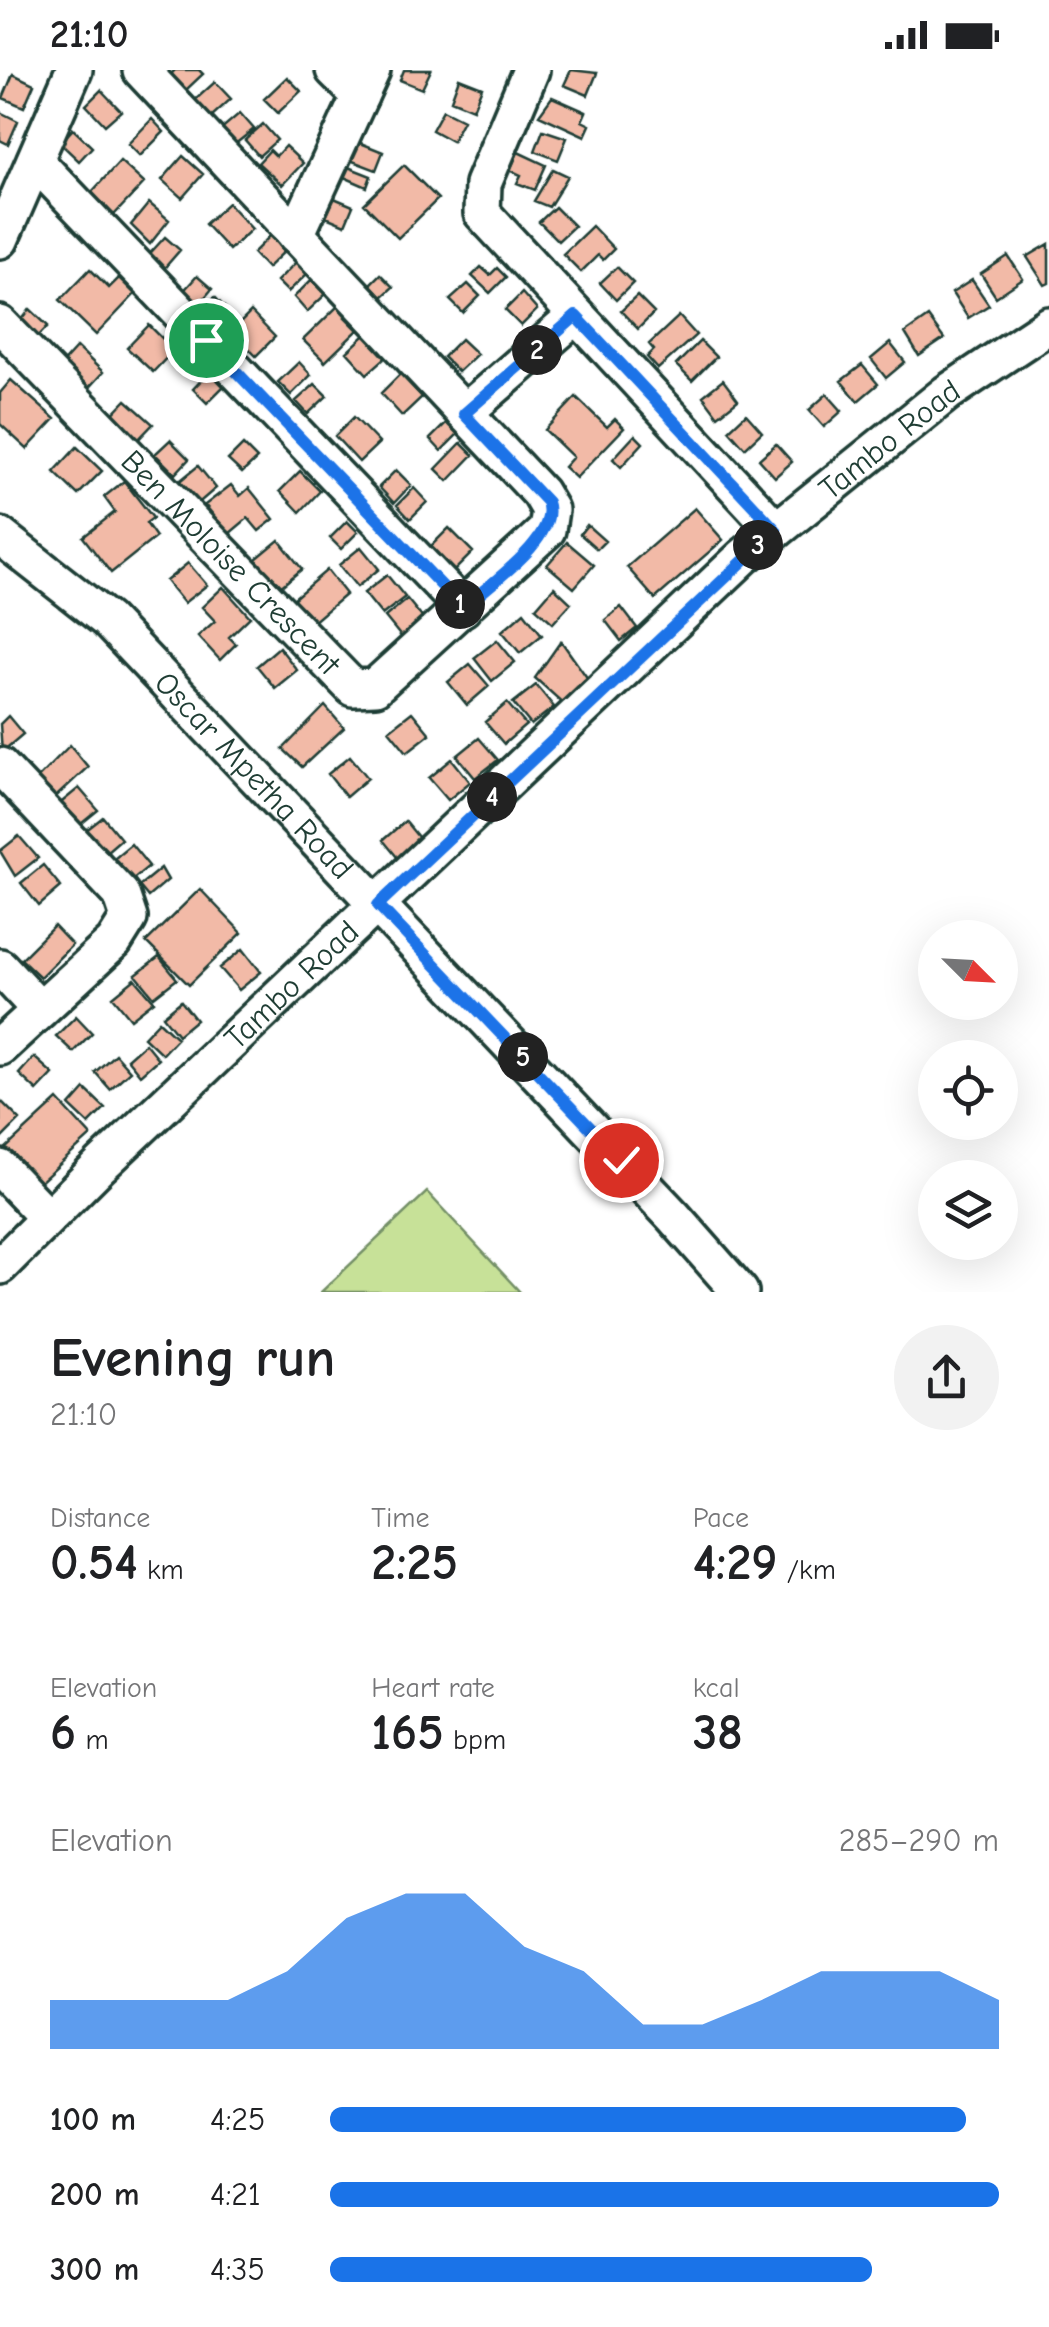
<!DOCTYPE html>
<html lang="en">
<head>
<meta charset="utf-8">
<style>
	:root { --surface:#fff; --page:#f2f2f2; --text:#202124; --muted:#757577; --accent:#1a73e8 }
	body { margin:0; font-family:"Comic Neue",sans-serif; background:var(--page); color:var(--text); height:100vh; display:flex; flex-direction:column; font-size:38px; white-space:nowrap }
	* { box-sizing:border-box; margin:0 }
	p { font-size:32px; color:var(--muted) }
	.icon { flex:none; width:55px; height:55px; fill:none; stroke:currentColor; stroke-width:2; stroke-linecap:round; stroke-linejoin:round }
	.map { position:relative; height:1222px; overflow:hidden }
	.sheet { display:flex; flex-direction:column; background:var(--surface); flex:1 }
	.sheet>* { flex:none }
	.needle { width:65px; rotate:114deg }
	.controls { position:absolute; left:918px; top:850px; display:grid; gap:20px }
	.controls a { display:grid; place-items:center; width:100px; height:100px; border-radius:50%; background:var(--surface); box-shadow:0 10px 40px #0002; font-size:50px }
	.pin { position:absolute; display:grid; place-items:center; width:85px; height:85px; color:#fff; margin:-42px; border:5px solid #fff; border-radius:50%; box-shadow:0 2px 10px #0007 }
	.km { position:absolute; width:50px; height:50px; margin:-25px; border-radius:50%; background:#222; color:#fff; font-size:28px; line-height:50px; text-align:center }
	.round { display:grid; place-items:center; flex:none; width:105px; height:105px; border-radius:52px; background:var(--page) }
	.headline { display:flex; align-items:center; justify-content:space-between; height:170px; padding:0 50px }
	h1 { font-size:55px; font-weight:600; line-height:75px }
	.stats { display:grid; grid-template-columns:repeat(3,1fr); gap:15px; height:170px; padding:10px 50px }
	.stats div { display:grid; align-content:center }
	.stats b { font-size:50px; font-weight:600 }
	.stats small { font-size:28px; font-weight:400 }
	.stats p { font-size:28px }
	.chart { height:280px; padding:20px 50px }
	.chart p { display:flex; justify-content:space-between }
	.chart svg { width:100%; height:180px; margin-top:10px; fill:var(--accent); opacity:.7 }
	ul { padding:0 50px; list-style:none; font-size:32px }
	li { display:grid; grid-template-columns:160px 120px 1fr; align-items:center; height:75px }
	li i { height:25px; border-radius:12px; background:var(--accent) }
	.status { display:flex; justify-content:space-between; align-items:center; height:70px; padding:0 50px; background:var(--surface); direction:ltr }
	.status svg { height:28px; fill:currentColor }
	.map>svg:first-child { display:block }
	.green { fill:#c7e198; stroke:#738f66; stroke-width:2.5 }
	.building { fill:#f2baa7; stroke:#1f3d34; stroke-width:2.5 }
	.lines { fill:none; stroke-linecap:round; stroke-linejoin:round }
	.minor-casing { stroke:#1f3d34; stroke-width:42 }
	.minor { stroke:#fff; stroke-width:35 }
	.route-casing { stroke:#fff; stroke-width:20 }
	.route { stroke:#1a73e8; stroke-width:12 }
	.labels { text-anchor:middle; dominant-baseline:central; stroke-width:10; stroke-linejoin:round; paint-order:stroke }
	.street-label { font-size:32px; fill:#1f3d34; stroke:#fff }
</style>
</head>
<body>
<div class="status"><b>21:10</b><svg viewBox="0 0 49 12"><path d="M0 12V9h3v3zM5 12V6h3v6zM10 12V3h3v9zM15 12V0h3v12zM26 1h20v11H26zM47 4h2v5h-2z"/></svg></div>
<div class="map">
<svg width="1049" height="1222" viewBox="0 0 1049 1222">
	<rect width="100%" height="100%" fill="#fff"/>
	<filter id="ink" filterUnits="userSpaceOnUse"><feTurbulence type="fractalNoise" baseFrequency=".01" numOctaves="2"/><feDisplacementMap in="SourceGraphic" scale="20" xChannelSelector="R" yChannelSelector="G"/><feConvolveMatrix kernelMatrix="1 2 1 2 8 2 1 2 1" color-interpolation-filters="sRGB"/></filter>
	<g filter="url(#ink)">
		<path class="green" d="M427,1122l93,100h-199z"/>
		<path class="building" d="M175,0h24l4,4 -17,16 -15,-16z
			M404,0h27l-9,19 -22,-9z
			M571,0l26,3 -9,22 -24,-10z
			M13,4l21,10 -10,23 -21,-9z
			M287,7l14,14 -23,22 -14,-14z
			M459,8l23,9 -9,22 -22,-9z
			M215,12l16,17 -20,18 -16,-17z
			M101,20l20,21 -16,14 -19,-20z
			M552,27l34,15 -4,9 8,4 -5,11 -46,-21z
			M443,40l20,10 -11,21 -20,-11z
			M0,42l18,9 -10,23 -8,-4z
			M240,43l14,16 -20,16 -14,-15z
			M152,49l12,13 -24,24 -12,-12z
			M263,54l14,16 -18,16 -14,-16z
			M73,59l19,18 -13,14 -19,-18z
			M543,60l24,8 -9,22 -23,-9z
			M358,72l25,10 -7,18 -26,-10z
			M285,76l18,17 -21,22 -24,-22 12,-13 6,6z
			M518,82l28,13 -11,25 -18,-7 4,-8 -11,-5z
			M183,86l20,18 -21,24 -20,-18z
			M120,91l24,22 -30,32 -23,-22z
			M404,95l34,34 -40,39 -34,-34z
			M348,97l23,9 -4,11 -23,-10z
			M553,99l15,7 -19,31 -15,-6z
			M334,128l19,8 -8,19 -19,-8z
			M149,133l20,17 -19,24 -19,-19z
			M228,133l24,26 -23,21 -24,-26z
			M555,137l19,19 -16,15 -19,-19z
			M592,156l22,23 -11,11 -5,-5 -17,17 -18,-18z
			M271,165l15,15 -19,18 -14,-15z
			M165,167l15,13 -20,23 -16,-13z
			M1049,174v39l-4,2 -18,-28z
			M1008,186l15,23 -27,18 -15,-23z
			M296,192l11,12 -19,18 -11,-11z
			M481,197l9,8 7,-7 9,9 -16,16 -18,-17z
			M617,197l16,16 -17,17 -16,-17z
			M90,199l19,19 10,-10 16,16 -39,41 -36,-35z
			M380,204l13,13 -11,10 -12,-13z
			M197,206l15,13 -18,21 -15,-14z
			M312,209l14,15 -19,18 -13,-15z
			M972,210l17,25 -21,13 -16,-25z
			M468,214l12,12 -17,17 -13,-13z
			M522,223l15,17 -16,16 -16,-16z
			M637,226l17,17 -16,16 -17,-18z
			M215,227l12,13 -22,21 -9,-16z
			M342,232l9,9 -6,6 13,13 -33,32 -22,-22z
			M30,239l18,17 -17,18 -16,-15z
			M251,242l24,25 -19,19 -24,-25z
			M679,246l17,19 -38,34 -11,-12 7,-7 -5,-6z
			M928,247l16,22 -25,17 -14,-23z
			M149,255l25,25 -21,22 -26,-24z
			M365,265l10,11 7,-6 11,11 -26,23 -20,-22z
			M461,269l16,15 -19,18 -15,-15z
			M700,271l16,16 -24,24 -16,-16z
			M890,273l15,19 -19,16 -15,-19z
			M77,277l26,25 -20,22 -26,-25z
			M299,292l12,13 -20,20 -13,-13z
			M862,295l16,19 -20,17 -17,-20z
			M210,301l14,15 -17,17 -14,-14z
			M400,304l22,23 -20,19 -21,-23z
			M11,310l44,39 -28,30 -27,-25v-31z
			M723,310l15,20 -20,16 -15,-20z
			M315,314l12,12 -19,18 -12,-13z
			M827,324l15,17 -18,16 -15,-17z
			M576,327l31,30 8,-8 9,9 -48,50 -12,-11 9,-10 -28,-27z
			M126,330l27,24 -20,21 -27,-24z
			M746,344l16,18 -17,16 -16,-18z
			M354,347l25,26 -20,19 -24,-26z
			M447,352l11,12 -17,17 -11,-12z
			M635,365l8,8 -22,24 -8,-8z
			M170,370l19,19 -14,15 -20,-20z
			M461,373l12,12 -25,26 -12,-12z
			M776,374l16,18 -17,15 -16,-18z
			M243,375l14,14 -15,14 -14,-13z
			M77,377l25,24 -24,24 -24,-23z
			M198,396l18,22 -22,19 -18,-23z
			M396,400l15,15 -17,18 -15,-16z
			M300,401l20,20 -20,21 -20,-21z
			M124,411l29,37 -7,5 10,14 -45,36 -28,-36 32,-25 -11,-15z
			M231,415l9,11 9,-8 25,31 -15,12 -11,-13 -19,16 -24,-29z
			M414,418l13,14 -17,17 -13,-14z
			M695,438l28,32 -68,59 -28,-32z
			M347,451l11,11 -17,17 -11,-11z
			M587,455l18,16 -8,8 -17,-15z
			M449,458l24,24 -20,20 -24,-24z
			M279,470l23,29 -23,19 -23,-29z
			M567,472l27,23 -20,23 -27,-23z
			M361,477l18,22 -22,18 -18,-22z
			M188,493l19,22 -23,18 -18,-22z
			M327,500l19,24 -34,29 -26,-18z
			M387,505l18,22 -23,18 -18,-22z
			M223,517l27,30 -21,20 7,7 -16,16 -22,-24 17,-15 -13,-14z
			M554,517l17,16 -18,20 -17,-15z
			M407,529l18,22 -22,18 -18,-22z
			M621,537l16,21 -16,13 -16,-21z
			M524,542l18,23 -22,18 -18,-22z
			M497,570l18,22 -23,19 -18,-23z
			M561,571l27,38 -22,27 -31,-28z
			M279,577l18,23 -22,18 -18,-22z
			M470,594l19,22 -22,19 -19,-23z
			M536,615l18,22 -23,18 -18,-22z
			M507,633l19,22 -22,19 -19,-22z
			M325,636l19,22 -42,39 -19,-18z
			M412,642l18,22 -23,18 -18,-22z
			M8,646l15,18 -21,18 -2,-28z
			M479,668l19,22 -23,18 -18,-22z
			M70,675l18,22 -42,39 -18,-18z
			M350,686l18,22 -22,19 -18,-23z
			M452,689l18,23 -22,18 -19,-22z
			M79,718l19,22 -22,18 -19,-22z
			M103,747l18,22 -22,19 -19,-23z
			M405,751l18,22 -22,19 -18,-22z
			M19,766l19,22 -23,18 -15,-25z
			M131,774l18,22 -22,18 -18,-22z
			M43,795l18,22 -22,19 -18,-23z
			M161,798l7,12 -20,17 -9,-11z
			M200,819l42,44 -53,52 -43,-43z
			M54,856l18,19 -32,32 -19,-18z
			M243,879l18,23 -22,18 -19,-22z
			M159,887l18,22 -23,18 -18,-22z
			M135,909l19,22 -23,18 -18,-22z
			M181,931l15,19 -18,15 -15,-19z
			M76,946l16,17 -19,19 -17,-16z
			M159,951l18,17 -15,16 -18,-17z
			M145,973l13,16 -18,16 -13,-16z
			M115,984l15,17 -20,18 -15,-17z
			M34,987l19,17 -16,17 -18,-17z
			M85,1019l20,19 -16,16 -19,-18z
			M0,1030l20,20 -19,19 -1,-1z
			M58,1030l33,36 -54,49 -32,-36z"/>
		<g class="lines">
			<g class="minor-casing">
				<g id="minor">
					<path d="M334,0l26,26"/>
					<path d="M531,0l-48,114 -1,29 294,317"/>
					<path d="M35,91l428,447"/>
					<path d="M296,165l76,-165"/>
					<path d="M0,170l74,-170"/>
					<path id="s1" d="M0,254l353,364 22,-1 172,-157 3,-20 -10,-17 -399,-423"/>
					<path d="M464,343l112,-97"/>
					<path id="s2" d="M0,466l107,84 566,596 67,76"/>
					<path d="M0,696l121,128 8,24 -15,24 -114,105"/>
					<path d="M0,897l40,43"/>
					<path d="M0,1098l47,49"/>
					<path id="s3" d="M0,1196l101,-101 642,-608 204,-164 102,-68"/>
				</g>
			</g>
			<use href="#minor" class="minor"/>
		</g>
	</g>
	<g class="lines" filter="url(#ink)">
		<g class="route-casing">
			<path id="route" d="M206,270l257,268c26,-24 97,-70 84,-106l-83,-88 112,-98 200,214 -398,375 243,255"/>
		</g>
		<use href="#route" class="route"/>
	</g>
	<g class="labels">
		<g class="street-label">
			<text stroke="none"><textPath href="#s3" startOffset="1215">Tambo Road</textPath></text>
			<text stroke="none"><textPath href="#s1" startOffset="332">Ben Moloise Crescent</textPath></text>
			<text stroke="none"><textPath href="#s2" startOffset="350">Oscar Mpetha Road</textPath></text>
			<text stroke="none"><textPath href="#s3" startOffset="405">Tambo Road</textPath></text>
		</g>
	</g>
</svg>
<div class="controls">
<a><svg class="needle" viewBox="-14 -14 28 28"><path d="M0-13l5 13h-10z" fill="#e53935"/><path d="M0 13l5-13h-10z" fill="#757577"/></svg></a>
<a><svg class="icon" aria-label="locate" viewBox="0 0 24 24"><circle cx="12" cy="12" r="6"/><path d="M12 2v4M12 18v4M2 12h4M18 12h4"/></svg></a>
<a><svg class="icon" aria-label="layers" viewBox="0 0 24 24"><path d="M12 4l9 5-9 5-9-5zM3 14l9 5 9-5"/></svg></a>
</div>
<div class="pin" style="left:206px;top:270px;background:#1e9e55"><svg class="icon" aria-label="arrive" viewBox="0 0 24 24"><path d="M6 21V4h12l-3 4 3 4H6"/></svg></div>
<div class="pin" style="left:621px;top:1090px;background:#d93025"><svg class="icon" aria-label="check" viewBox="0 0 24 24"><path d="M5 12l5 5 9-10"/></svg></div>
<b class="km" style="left:460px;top:534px">1</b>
<b class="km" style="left:537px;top:280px">2</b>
<b class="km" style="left:758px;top:475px">3</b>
<b class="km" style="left:492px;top:727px">4</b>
<b class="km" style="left:523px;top:987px">5</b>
</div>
<section class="sheet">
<div class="headline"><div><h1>Evening run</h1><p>21:10</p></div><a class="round"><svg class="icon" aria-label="share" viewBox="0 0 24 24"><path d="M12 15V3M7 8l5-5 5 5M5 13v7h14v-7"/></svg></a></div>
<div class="stats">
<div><p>Distance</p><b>0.54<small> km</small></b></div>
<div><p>Time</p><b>2:25</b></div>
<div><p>Pace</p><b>4:29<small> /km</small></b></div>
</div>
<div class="stats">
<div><p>Elevation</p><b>6<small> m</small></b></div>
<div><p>Heart rate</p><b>165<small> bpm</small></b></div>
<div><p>kcal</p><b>38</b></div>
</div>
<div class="chart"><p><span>Elevation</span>285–290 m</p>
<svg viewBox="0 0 160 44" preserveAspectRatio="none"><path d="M0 44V32L10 32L20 32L30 32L40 25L50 12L60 6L70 6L80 19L90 25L100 38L110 38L120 32L130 25L140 25L150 25L160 32V44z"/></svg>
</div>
<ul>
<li><b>100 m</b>4:25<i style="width:95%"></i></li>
<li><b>200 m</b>4:21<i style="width:100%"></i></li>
<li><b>300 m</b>4:35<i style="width:81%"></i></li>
</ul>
</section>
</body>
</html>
